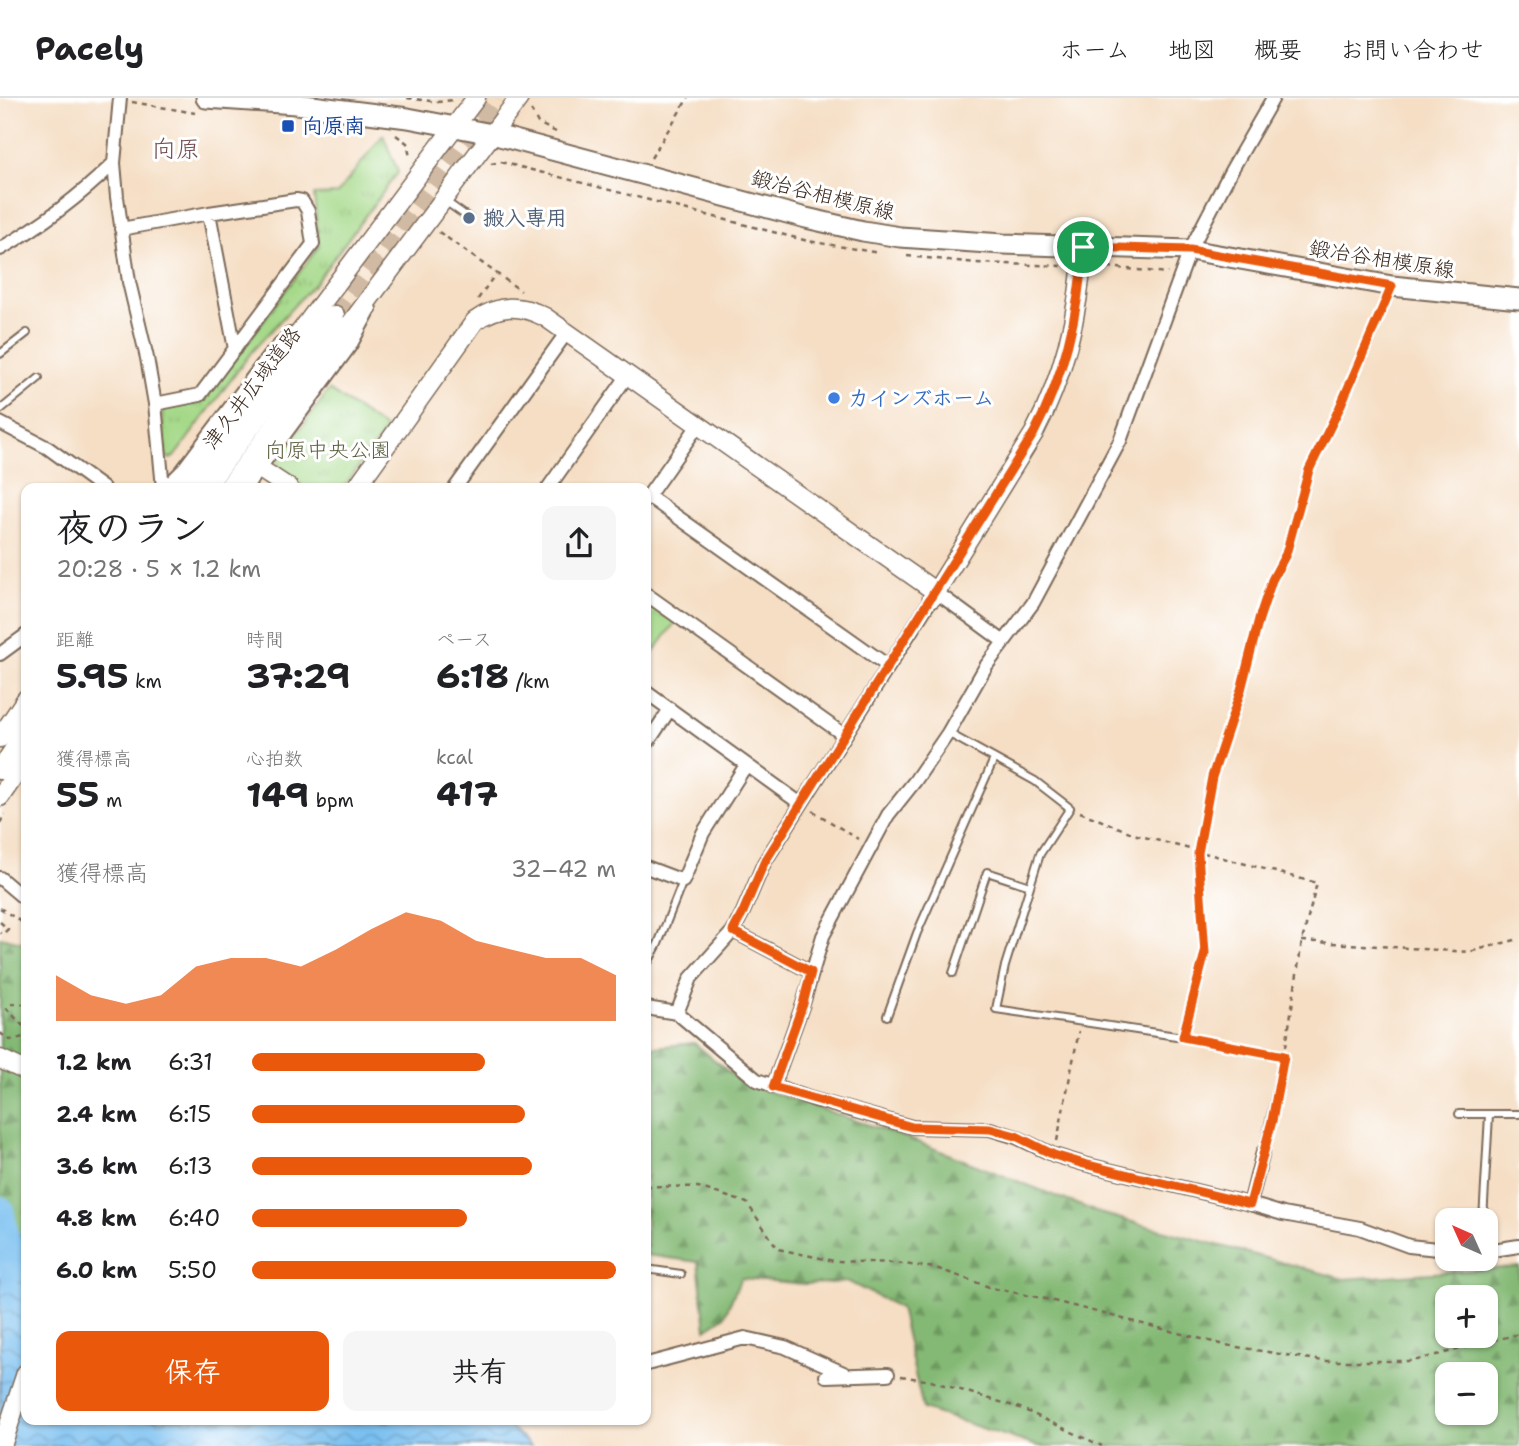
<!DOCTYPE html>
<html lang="ja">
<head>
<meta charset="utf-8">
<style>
	:root { --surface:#fff; --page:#f6f6f6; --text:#202124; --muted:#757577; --line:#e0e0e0; --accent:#ea580c }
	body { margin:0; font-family:"Shantell Sans","Klee One",sans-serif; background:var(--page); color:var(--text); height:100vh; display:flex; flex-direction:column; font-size:26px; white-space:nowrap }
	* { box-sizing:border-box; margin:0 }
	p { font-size:23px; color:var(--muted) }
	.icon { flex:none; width:38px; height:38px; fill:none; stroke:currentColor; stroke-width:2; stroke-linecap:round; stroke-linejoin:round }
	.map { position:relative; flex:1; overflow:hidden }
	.sheet { position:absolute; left:21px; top:385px; width:630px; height:942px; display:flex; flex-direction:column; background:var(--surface); border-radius:14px; box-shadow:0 2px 5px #0004 }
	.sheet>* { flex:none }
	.needle { width:46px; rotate:315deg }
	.tools { position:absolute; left:1435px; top:1110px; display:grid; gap:14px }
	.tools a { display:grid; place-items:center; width:63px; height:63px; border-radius:14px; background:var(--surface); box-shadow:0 2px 5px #0004; font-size:35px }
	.pin { position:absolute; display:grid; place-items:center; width:60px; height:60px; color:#fff; margin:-30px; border:4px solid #fff; border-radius:50%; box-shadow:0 2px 7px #0007 }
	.round { display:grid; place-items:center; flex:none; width:74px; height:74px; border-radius:14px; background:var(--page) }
	.summary { display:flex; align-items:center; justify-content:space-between; height:119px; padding:0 35px }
	h1 { font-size:38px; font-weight:700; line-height:52px }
	.metrics { display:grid; grid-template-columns:repeat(3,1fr); gap:10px; height:119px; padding:7px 35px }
	.metrics div { display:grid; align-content:center }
	.metrics b { font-size:35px; font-weight:700 }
	.metrics small { font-size:19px; font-weight:400 }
	.metrics p { font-size:19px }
	.chart { height:196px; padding:14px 35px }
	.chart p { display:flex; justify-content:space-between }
	.chart svg { width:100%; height:126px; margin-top:7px; fill:var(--accent); opacity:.7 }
	.button { display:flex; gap:14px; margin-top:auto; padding:14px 35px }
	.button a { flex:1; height:80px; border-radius:14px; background:var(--accent); color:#fff; font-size:28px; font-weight:700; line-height:80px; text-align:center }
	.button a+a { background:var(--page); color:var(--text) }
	ul { padding:0 35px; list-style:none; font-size:23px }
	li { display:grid; grid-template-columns:112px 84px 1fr; align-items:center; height:52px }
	li i { height:18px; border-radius:9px; background:var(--accent) }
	header { display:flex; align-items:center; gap:42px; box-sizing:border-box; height:98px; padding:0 35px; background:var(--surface); border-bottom:2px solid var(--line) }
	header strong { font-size:33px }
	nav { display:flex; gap:38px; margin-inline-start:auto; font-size:24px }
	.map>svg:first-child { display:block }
	.forest { fill:url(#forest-firs); stroke:#60724a; stroke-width:2; fill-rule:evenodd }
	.park { fill:url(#park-tufts); stroke:#708254; stroke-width:2 }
	.water { fill:url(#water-waves); stroke:#5a7487; stroke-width:2 }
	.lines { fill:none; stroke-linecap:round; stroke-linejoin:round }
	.river { stroke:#79bff0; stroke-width:28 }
	.secondary-tunnel { stroke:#d0baa3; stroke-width:18; stroke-dasharray:18 9; stroke-linecap:butt }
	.lane-casing { stroke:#7c6958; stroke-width:10 }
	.street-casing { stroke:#7c6958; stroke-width:16 }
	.secondary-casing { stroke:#7c6958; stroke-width:21 }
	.primary-casing { stroke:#7c6958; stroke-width:23 }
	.path { stroke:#7c6958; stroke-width:2.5; stroke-dasharray:5 5; stroke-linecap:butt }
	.lane { stroke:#fff; stroke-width:6 }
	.street { stroke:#fff; stroke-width:12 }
	.secondary { stroke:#fff; stroke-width:18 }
	.primary { stroke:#fff; stroke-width:19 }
	.route-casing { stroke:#fff; stroke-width:14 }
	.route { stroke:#ea580c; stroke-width:9 }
	.transit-dot { fill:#1a4fb4; stroke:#fff; stroke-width:2.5 }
	.service-dot { fill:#5c6f8a; stroke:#fff; stroke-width:2.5 }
	.shop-dot { fill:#3f7fe0; stroke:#fff; stroke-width:2.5 }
	.labels { text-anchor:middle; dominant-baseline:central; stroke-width:6; stroke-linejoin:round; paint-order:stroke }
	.transit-label { font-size:21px; font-weight:bold; fill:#164399; stroke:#fff; text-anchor:start }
	.street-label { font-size:21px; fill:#3b2a1e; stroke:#fff }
	.service-label { font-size:21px; font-weight:bold; fill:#4e5e75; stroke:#fff; text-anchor:start }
	.shop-label { font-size:21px; font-weight:bold; fill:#366cbe; stroke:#fff; text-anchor:start }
	.park-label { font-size:21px; fill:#5b5f3e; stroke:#fff }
	.quarter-label { font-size:24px; fill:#714d51; stroke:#fff }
</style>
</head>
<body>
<header>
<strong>Pacely</strong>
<nav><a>ホーム</a><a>地図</a><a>概要</a><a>お問い合わせ</a></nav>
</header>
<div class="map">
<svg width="1519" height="1348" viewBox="0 0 1519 1348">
	<defs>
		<pattern id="forest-firs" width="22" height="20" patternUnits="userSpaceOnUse" patternTransform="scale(1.75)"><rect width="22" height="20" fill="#84b975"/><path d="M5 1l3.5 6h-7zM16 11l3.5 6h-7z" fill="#6d975f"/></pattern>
		<pattern id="park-tufts" width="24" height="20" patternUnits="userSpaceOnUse" patternTransform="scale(1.75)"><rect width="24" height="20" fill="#a5d989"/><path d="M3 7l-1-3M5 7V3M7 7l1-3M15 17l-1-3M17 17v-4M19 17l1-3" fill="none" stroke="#8fba76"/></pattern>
		<pattern id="water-waves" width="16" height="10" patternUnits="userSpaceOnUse" patternTransform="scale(1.75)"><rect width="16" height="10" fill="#79bff0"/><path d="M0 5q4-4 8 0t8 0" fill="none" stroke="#649bc2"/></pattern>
	</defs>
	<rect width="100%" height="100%" fill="#fff"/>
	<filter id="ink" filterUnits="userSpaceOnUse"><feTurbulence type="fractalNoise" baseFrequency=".0143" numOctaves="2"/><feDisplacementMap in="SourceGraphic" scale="14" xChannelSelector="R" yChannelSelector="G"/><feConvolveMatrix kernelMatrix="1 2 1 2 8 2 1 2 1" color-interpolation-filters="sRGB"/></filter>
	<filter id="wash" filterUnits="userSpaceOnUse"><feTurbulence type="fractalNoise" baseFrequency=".00686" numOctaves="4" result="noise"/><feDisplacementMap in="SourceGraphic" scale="28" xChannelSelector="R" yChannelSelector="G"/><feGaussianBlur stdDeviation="1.57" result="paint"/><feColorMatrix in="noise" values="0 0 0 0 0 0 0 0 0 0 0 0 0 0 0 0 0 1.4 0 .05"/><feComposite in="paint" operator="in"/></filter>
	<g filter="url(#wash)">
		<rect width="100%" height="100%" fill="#f5dec4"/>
		<path class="forest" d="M0,839l26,6v294l-26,-6z
			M694,945l47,39 166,56 192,75 245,66 175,-12v179h-482l-114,-37 -23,-101 -51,-26 -45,2 -63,-6 -17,39 -18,12 -8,-67 -52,-7v-207zM1447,1199h39v38h-39zM1447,1276h39v38h-39z"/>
		<path class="park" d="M383,37l15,37 -83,111 -62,67 -79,107 -4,2 -4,-3 -4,-45 3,-4 39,-7 115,-154 -5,-51 23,-1z
			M329,292l57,39 -43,59h-37l-27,-19 -1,-10z
			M646,496l33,23 -33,46z"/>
		<path class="water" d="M0,1133l26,6v182h475l30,27h-531z"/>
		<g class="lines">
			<path class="river" d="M0,1112l12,59"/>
		</g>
	</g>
	<g filter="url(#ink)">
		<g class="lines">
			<path class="secondary-tunnel" d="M335,217l161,-217"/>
			<g class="lane-casing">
				<path id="lane" d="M445,103l24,17
					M0,256l27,-21
					M0,312l39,-32
					M948,635l87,48 35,27 -30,46 -35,112 -9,43 187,28 101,19 -21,96
					M646,868l12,-22 25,-63
					M953,875l34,-101 43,14
					M887,918l30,-83 77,-174
					M1459,1016h60
					M1483,1122l6,-105
					M646,1171l35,5"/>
			</g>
			<g class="street-casing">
				<path id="street" d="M120,0l-6,65 3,34 12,85 18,76 8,46 8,84
					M209,115l26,136
					M121,131l88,-16 87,-13 6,1 6,10 5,33 -113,151 -45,9
					M0,151c42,-24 79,-52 114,-86
					M0,325l48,25 55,40
					M165,390l16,-16 87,-115 22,-23
					M245,390l105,-142 20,-37
					M455,390l112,-156
					M548,390l80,-113
					M648,398l240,170
					M646,401l53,-75
					M936,494l68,50
					M646,496l198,141
					M0,556l26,-19
					M646,594l155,112
					M646,647l24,-36
					M646,769l37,14 20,-48 43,-68
					M0,780l26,22
					M733,833l78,41
					M646,910l31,5 80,67 55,19 100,28 78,2 26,8 38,18 30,9 166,40 33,10 77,14 49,18 38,4
					M677,915l14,-35 42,-47 10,-19 21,-49 168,-265
					M773,989l30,-83 20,-68 65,-121 27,-34 33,-48 38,-67 47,-63 87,-162 70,-191 41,-79 42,-73
					M1250,1106l13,-52
					M1486,1153l33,-5
					M647,1266l98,-26 40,9 63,28
					M826,1278l62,-2"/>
			</g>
			<g class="secondary-casing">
				<path id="secondary" d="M260,371l29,19
					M183,390l293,-390
					M205,390l130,-173
					M228,390l291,-390
					M356,390l119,-167c24,-17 45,-17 70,-4l391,275
					M932,500l102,-165c31,-59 45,-120 49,-186
					M0,640l26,-39
					M0,672l26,-39
					M0,699l26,-38
					M0,961l26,12
					M2,1348l24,-73"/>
			</g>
			<g class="primary-casing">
				<path id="primary" d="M206,0l90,6 112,14 84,16 314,84 57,13 37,6 103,7 187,6 202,36 127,13"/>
			</g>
			<path class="path" d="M407,0l31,4 15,-2
				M132,4l63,11
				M531,12l7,13 18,9
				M396,37l11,8 3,14
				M651,60l37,-60
				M491,66l10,-2 307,79 71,12
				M439,134l82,59
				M907,158l69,7 88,3
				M1098,168l70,7
				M478,201l18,-26
				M813,713l45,28
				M1080,714l57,23 180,48 -15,58 -16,105
				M0,725l5,-9
				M0,810l26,17
				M0,824l8,7 -5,5 -3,-1
				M1302,843l167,11 50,-13
				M26,906h-15l-4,5 19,20
				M1186,929l19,-74 -7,-100 14,-76 29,-87 18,-71 13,-39 14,-27 23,-83 30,-61 46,-106
				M0,935l10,7 14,-3 2,-3
				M1057,1043l22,-110
				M646,1088l52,1 49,16 31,46 56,12 61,2 41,5 56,20 54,11 179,46 98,16h90l106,-27
				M901,1278l30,5 89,27 82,38"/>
			<use href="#lane" class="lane"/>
			<use href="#street" class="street"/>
			<use href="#secondary" class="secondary"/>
			<use href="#primary" class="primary"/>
		</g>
	</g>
	<g class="lines" filter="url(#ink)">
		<g class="route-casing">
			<path id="route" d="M1083,149l107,3 202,36 -53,123 -30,61 -23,84 -14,26 -13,39 -18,71 -29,87 -14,76 7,100 -22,84 101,19 -12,65 -22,83 -166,-40 -30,-9 -38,-19 -26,-7 -78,-2 -139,-40 30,-83 8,-32 -78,-41 10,-19 21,-49 270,-430c31,-59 45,-120 49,-186z"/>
		</g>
		<use href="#route" class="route"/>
	</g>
	<rect class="transit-dot" x="281" y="21" width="14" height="14" rx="3.5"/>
	<circle class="service-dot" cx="469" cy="120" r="7"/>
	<circle class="shop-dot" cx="834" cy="300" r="7"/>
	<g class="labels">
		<g class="transit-label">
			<text x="302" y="28">向原南</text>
		</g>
		<g class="street-label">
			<text transform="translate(823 97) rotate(14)">鍛冶谷相模原線</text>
			<text transform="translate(1382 161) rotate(9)">鍛冶谷相模原線</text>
			<text transform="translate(252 290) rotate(-53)">津久井広域道路</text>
		</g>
		<g class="service-label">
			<text x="483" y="120">搬入専用</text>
		</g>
		<g class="shop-label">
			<text x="848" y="300">カインズホーム</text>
		</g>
		<g class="park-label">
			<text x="328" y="352">向原中央公園</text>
		</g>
		<g class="quarter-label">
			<text x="176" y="51">向原</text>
		</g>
	</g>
</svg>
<div class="tools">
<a><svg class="needle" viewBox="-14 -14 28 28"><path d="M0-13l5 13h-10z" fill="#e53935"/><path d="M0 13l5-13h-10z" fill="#757577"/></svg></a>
<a>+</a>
<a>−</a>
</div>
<div class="pin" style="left:1083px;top:149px;background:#1e9e55"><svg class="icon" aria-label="arrive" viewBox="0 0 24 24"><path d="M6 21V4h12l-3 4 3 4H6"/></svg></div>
<section class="sheet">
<div class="summary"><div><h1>夜のラン</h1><p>20:28 · 5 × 1.2 km</p></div><a class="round"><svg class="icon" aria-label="share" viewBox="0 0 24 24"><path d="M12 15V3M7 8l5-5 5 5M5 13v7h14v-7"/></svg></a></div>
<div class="metrics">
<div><p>距離</p><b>5.95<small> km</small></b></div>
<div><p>時間</p><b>37:29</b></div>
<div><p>ペース</p><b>6:18<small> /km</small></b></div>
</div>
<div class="metrics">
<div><p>獲得標高</p><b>55<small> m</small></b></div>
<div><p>心拍数</p><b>149<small> bpm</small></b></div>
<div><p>kcal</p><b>417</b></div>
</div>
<div class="chart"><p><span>獲得標高</span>32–42 m</p>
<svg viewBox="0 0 160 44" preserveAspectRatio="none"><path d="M0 44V28L10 35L20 38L30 35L40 25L50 22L60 22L70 25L80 19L90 12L100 6L110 9L120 16L130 19L140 22L150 22L160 28V44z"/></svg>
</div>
<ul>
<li><b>1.2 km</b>6:31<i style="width:64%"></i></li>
<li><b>2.4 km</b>6:15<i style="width:75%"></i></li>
<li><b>3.6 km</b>6:13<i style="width:77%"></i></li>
<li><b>4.8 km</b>6:40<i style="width:59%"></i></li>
<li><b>6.0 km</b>5:50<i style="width:100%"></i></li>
</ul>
<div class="button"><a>保存</a><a>共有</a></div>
</section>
</div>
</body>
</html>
